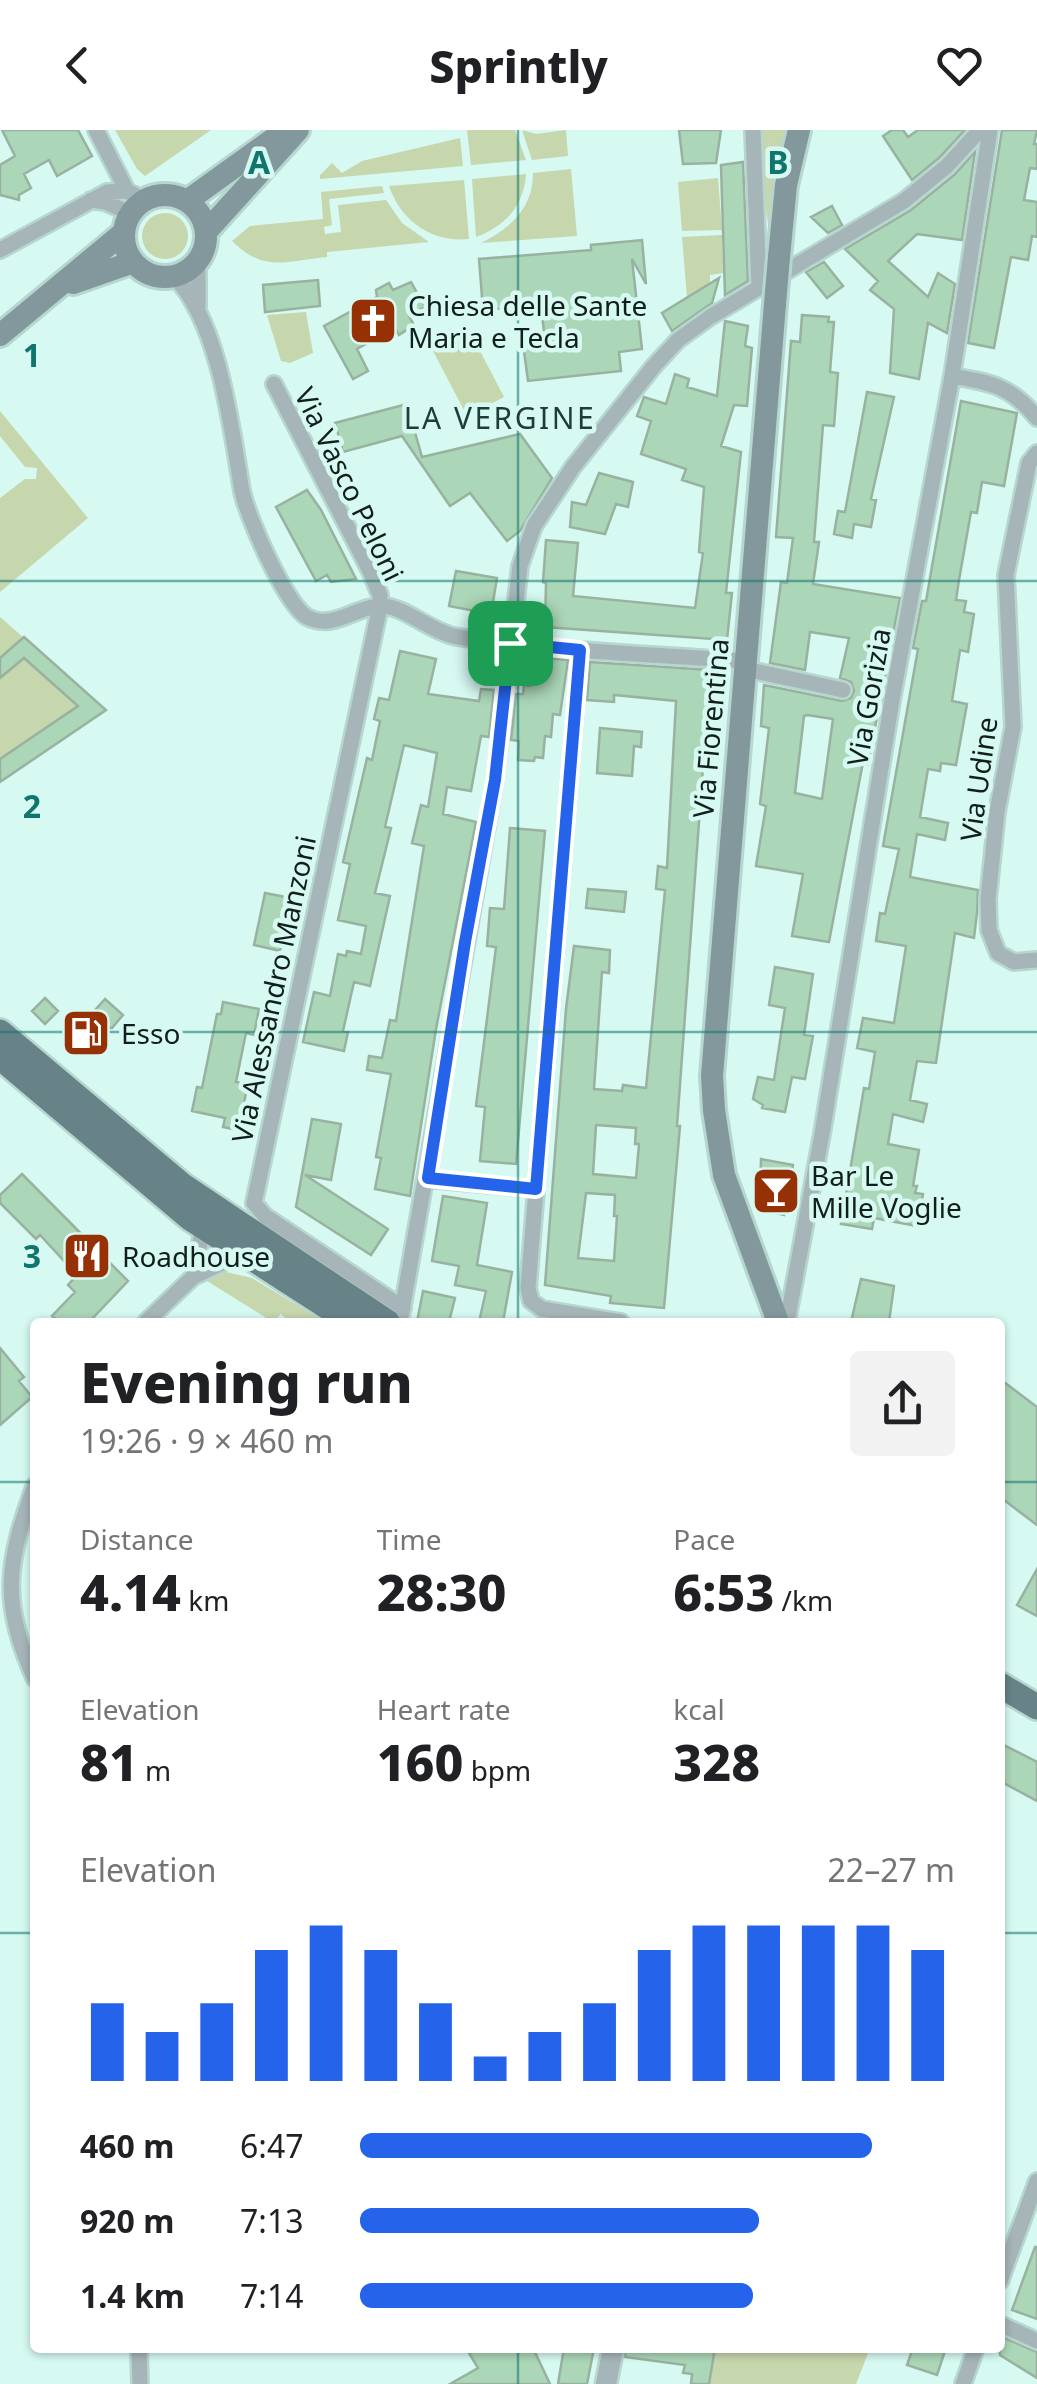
<!DOCTYPE html>
<html lang="en">
<head>
<meta charset="utf-8">
<style>
	:root { --surface:#fff; --page:#f2f2f2; --text:#202124; --muted:#757577; --accent:#2563eb }
	body { margin:0; font-family:"Noto Sans",sans-serif; background:var(--page); color:var(--text); height:100vh; display:flex; flex-direction:column; font-size:38px; white-space:nowrap }
	* { box-sizing:border-box; margin:0 }
	p { font-size:32px; color:var(--muted) }
	.icon { flex:none; width:55px; height:55px; fill:none; stroke:currentColor; stroke-width:2; stroke-linecap:round; stroke-linejoin:round }
	.map { position:relative; flex:1; overflow:hidden }
	.details { position:absolute; left:30px; top:1188px; width:975px; height:1035px; display:flex; flex-direction:column; background:var(--surface); border-radius:10px; box-shadow:0 2px 8px #0004 }
	.details>* { flex:none }
	.pin { position:absolute; display:grid; place-items:center; width:85px; height:85px; color:#fff; margin:-42px; border-radius:20px; box-shadow:0 5px 15px #0006 }
	.round { display:grid; place-items:center; flex:none; width:105px; height:105px; border-radius:10px; background:var(--page) }
	.overview { display:flex; align-items:center; justify-content:space-between; height:170px; padding:0 50px }
	h1 { font-size:55px; font-weight:800; line-height:75px }
	.stats { display:grid; grid-template-columns:repeat(3,1fr); gap:15px; height:170px; padding:10px 50px }
	.stats div { display:grid; align-content:center }
	.stats b { font-size:50px; font-weight:800 }
	.stats small { font-size:28px; font-weight:400 }
	.stats p { font-size:28px }
	.chart { height:280px; padding:20px 50px }
	.chart p { display:flex; justify-content:space-between }
	.chart svg { width:100%; height:180px; margin-top:10px; stroke:var(--accent); stroke-width:6 }
	ul { padding:0 50px; list-style:none; font-size:32px }
	li { display:grid; grid-template-columns:160px 120px 1fr; align-items:center; height:75px }
	li i { height:25px; border-radius:12px; background:var(--accent) }
	header { display:flex; justify-content:space-between; align-items:center; height:130px; padding:0 50px; background:var(--surface); font-size:45px; font-weight:800 }
	.map>svg:first-child { display:block }
	.green { fill:#c6d6ad }
	.building { fill:#abd6b7; stroke:#99b2a0; stroke-width:2.5; fill-rule:evenodd }
	.lines { fill:none; stroke-linecap:round; stroke-linejoin:round }
	.minor-casing { stroke:#b6d6d0; stroke-width:20 }
	.tertiary-casing { stroke:#b6d6d0; stroke-width:25 }
	.secondary-casing { stroke:#b6d6d0; stroke-width:28 }
	.primary-casing { stroke:#b6d6d0; stroke-width:30 }
	.minor { stroke:#a6b5b8; stroke-width:15 }
	.tertiary { stroke:#a6b5b8; stroke-width:20 }
	.secondary { stroke:#82989c; stroke-width:22 }
	.primary { stroke:#688388; stroke-width:25 }
	.secondary-bridge-casing { stroke:#b6d6d0; stroke-width:28; stroke-linecap:butt }
	.secondary-bridge { stroke:#82989c; stroke-width:22 }
	.route-casing { stroke:#fff; stroke-width:20 }
	.route { stroke:#2563eb; stroke-width:12 }
	.grid { fill:none; stroke:#0f766e; stroke-width:2.5; stroke-opacity:0.55 }
	.labels { text-anchor:middle; dominant-baseline:central; stroke-width:9; stroke-linejoin:round; paint-order:stroke }
	.poi-label { font-size:28px; fill:#111e1c; stroke:#d6f9f2; text-anchor:start }
	.street-label { font-size:28px; fill:#111e1c; stroke:#d6f9f2 }
	.neighbourhood-label { font-size:30px; letter-spacing:2.5px; fill:#1e3c38; stroke:#d6f9f2 }
	.grid-label { font-size:32px; text-anchor:middle; font-weight:bold; fill:#0f766e; stroke:#d6f9f2; stroke-width:9; stroke-linejoin:round; paint-order:stroke }
</style>
</head>
<body>
<header><svg class="icon" aria-label="back" viewBox="0 0 24 24"><path d="M15 5l-7 7 7 7"/></svg>Sprintly<svg class="icon" aria-label="heart" viewBox="0 0 24 24"><path d="M12 20l-8-8c-3-5 5-10 8-4 3-6 11-1 8 4z"/></svg></header>
<div class="map">
<svg width="1037" height="2254" viewBox="0 0 1037 2254">
	<rect width="100%" height="100%" fill="#d6f9f2"/>
	<path class="green" d="M115,0h96l-66,46 -8,-7z
		M467,0h48l11,30 -55,5z
		M522,0l14,4 30,-4 2,26 -36,4z
		M761,0h25l-13,50 -4,48 -6,-31z
		M460,8l3,28 -143,13v-4l12,-12 10,10 20,-12z
		M571,39l6,67 -96,7c30,-15 52,-35 52,-70z
		M526,44c-2,32 -21,52 -50,63l-4,-58z
		M718,48l4,52 -40,1 -4,-49z
		M464,50l5,59c-37,4 -68,-18 -80,-53z
		M382,56l2,7 -55,6 3,26 -8,2 1,7 16,-2 -3,-27 48,-5 16,23 27,19 -102,10v5c-42,4 -63,16 -95,-16l18,-15 73,-7 -2,-27z
		M142 106a23 23 0 1 1 46 0a23 23 0 1 1-46 0Z
		M722,105l1,38 -13,2v8l-23,14 -5,-60z
		M306,182l7,41 -23,10 -9,-2 -14,-46z
		M469,200l35,67 -37,19 -35,-67z
		M0,281l88,107 -88,74v-94l25,-19h11l1,-11 -12,-1 -25,-31z
		M0,487l106,93 -106,72z
		M226,1142l26,6 73,44h-36l-8,-8 -8,8 -66,-41z
		M715,2218h155l-14,36h-147z"/>
	<path class="building" d="M2,0h76l14,26 -35,20 -8,-16 -25,14 7,14 -12,7v5l-19,-5v-30l15,-9z
		M679,0h42l-5,33 -33,1z
		M892,0h11l5,7 10,-7h47l-26,28 -27,22 -29,-44z
		M1002,0h35l-3,14h3v25l-7,-1 -6,32 13,2v35l-5,-1 -4,24 -17,-3 -17,91 -26,-5z
		M975,22l-13,88 -45,-6 -29,27 40,36 10,-24 17,11 -8,49 -19,-10 -9,56 -29,-6 4,-64 -24,-19 8,-9 -33,-32 66,-39 43,-35z
		M743,32l5,119 -23,14 -4,-130z
		M832,76l10,19 -14,8 -17,-16z
		M642,110l4,44 -14,-25 10,90 -23,3 2,19 -93,10 -5,-37 22,-3 -4,-36 -58,5 -4,-51 112,-9v-5z
		M824,132l19,24 -16,12 -21,-26z
		M719,148l-7,25 -40,28 -10,-18z
		M318,150l2,26 -55,6 -2,-27z
		M411,152l14,25 -16,9 5,9 -15,10 -4,-7 -38,21 11,22 -15,8 -29,-53 53,-29 -1,-7 13,-7 4,7z
		M802,185l27,2 -1,5h6l-4,50 8,1 -4,53 -11,-1 -9,117h5l-6,42 87,14 -32,166 -5,-2 -34,180 -37,-6 11,-62 -47,-8 10,-60 -6,-2 9,-76 -8,-2 3,-41 78,16 9,-3 3,-7 -3,-9 -11,-4 9,-40 -39,-6 -5,38 -35,-7 11,-81 6,1 6,-45 -17,-1 15,-196 9,1zM807,585l26,4 -11,80 -27,-6 9,-77z
		M725,191l23,5 -3,20 7,2 -5,58 -13,-1 -13,41 20,6 -15,141h6l-5,47 -182,-13 1,-44 -3,-1 3,-42 32,3 -5,53 122,12 8,-55 -4,-1 5,-65 -22,-7 4,-11 -45,-15 10,-33 -14,-5 7,-19 22,7 9,-30 14,5 -2,8 30,9z
		M867,262l27,5 -23,102 5,1 -5,27 -17,-3 -2,14 -18,-4 4,-23 7,1z
		M961,271l56,12 -13,73 -22,-4 -5,31 -6,-1 -12,68 -3,20 10,1 -2,11 10,2 -6,38 -8,-2 -8,51 15,3 -11,61 -15,-2 -1,8 -12,-2 -8,48 28,6 -3,17 -28,-6 -7,43 68,13 -1,23 -3,25 -19,-5 -19,130 -19,-2 -7,39 17,4 -4,18 -30,-8 -5,30 31,6 -6,36h4l-2,7 8,1 -6,32 -43,-8 -2,11 -31,-5 23,-136 5,1 6,-37 -18,-4 6,-30 31,5 12,-77 -30,-5 4,-28 5,1 14,-65 -16,-3 35,-197 -5,-1 9,-47h4z
		M407,274l15,53 98,-23 32,44 -32,53 -13,10 -37,-48 -20,13 -48,-70 -59,16 -8,-29z
		M599,343l34,9 -5,25 -12,-3 -11,30 -35,-7 2,-25 14,3z
		M307,360l14,20 35,69 -25,3 -4,-7 -11,6 -40,-74z
		M456,441l41,7 -6,36 -42,-8z
		M24,507l82,73 -106,72v-23l78,-53 -54,-48 -24,20v-20z
		M400,521l36,8 -8,35 51,7 2,-12 13,1 -5,47 -8,-1 -10,55 -24,-4 -4,27 33,8 -40,207 -26,167 -35,-7 6,-31 -5,-1 15,-83 -24,-4 2,-14 13,2 8,-38 6,1 28,-175 -12,-3 9,-38 7,2 9,-54 -33,-8 -19,82 6,1 -16,65 15,3 -20,90 -16,-4 -11,49 5,1 -4,19 -41,-9 11,-50 16,4 8,-42 8,2 1,-5 14,3 5,-28 -28,-6 12,-56 -7,-2 24,-104 5,2 8,-39 -6,-2 5,-21 10,2z
		M532,527l36,3 -8,55 -7,-1 -2,23 -6,-1 -2,22 -8,-1 -1,4 -16,-1 1,-19 -8,-1 5,-46h7l1,-9 6,1z
		M590,532l120,8 -33,456h3l-16,182 -54,-5 1,-7 -66,-11 21,-276 8,-63 36,4 -1,23 -7,-1 -8,117 28,2 1,-6 23,3 19,-198 -9,-1 2,-23 9,2 9,-167 -62,-6v7l-27,-2zM596,995l40,3 -1,16h4l-3,34 -43,-4zM586,1063l29,2 -1,21h3l-3,45 -36,-3z
		M600,598l42,4 -1,15 -7,-1 -2,30 -35,-3z
		M510,698l35,3 -29,333 -36,-3 5,-54 -9,-1 20,-159 -9,-1 3,-38 14,1z
		M588,759l38,3 -2,20 -38,-4z
		M265,763l26,5 -11,53 -26,-6z
		M775,837l38,7 -9,61 9,1 -8,43 -13,-2 -7,35 -23,-4 1,-3 -10,-6 5,-22 16,3 11,-72 -16,-3z
		M45,868l13,13 -13,13 -13,-13z
		M105,869l18,16 -11,13h-8l-23,25 -14,-12z
		M223,872l36,7 -5,26 -8,-2 -10,49 12,2 -10,46 -15,-3 2,-9 -33,-7 5,-24 5,1 15,-74h4z
		M312,989l29,5 -10,56 -26,-5 83,54 -17,26 -75,-48z
		M761,1029l32,6 -9,50 -16,-4 1,-4 -9,-14z
		M22,1044l106,107 -39,41h-30l-7,-6 23,-24 -7,-7 9,-10 -37,-40 -4,4 -36,-36v-8z
		M443,1066l44,7 -10,62 35,7 -9,50h-24l7,-31 -31,-6 4,-19 -27,-5z
		M861,1149l33,7 -5,36h-38z
		M423,1161l32,7 -6,24h-32z
		M0,1218l24,29 -5,4 13,16 -32,28z
		M1000,1249l37,28v118l-37,-28z
		M1037,1439v47l-20,-11z
		M1000,1613l37,19v39l-37,-20z
		M1035,2117h2v72l-25,-9z
		M1000,2206l37,16v26l-37,-23z
		M466,2218h67l17,36h-100l28,-16z
		M564,2218h30l-7,36h-29z
		M626,2218h89l-6,36h-18l1,-10 -9,-1 2,-8 -60,-8z
		M913,2218h33l-9,27 -30,-10z"/>
	<g class="lines">
		<g class="minor-casing">
			<path id="minor" d="M96,0l31,61
				M753,0l6,157
				M91,70l14,2 25,11
				M0,120l107,-58 20,-1 17,9
				M198,131v46
				M174,146c46,48 57,151 68,215 5,25 44,114 65,126 26,14 49,-11 74,-11 22,-1 51,27 77,31 95,14 192,17 287,24
				M952,246c39,7 58,9 85,42
				M274,254l96,187 10,24v11l-126,597 11,13 138,92
				M1037,323l-8,10 -23,112 7,152 -16,85 -9,87 1,31 9,23 16,9 23,-2
				M580,520l-52,638 3,13 11,8 79,13
				M745,539l98,21
				M428,1049l108,10
				M193,1147l10,-49
				M146,1192l47,-45 48,-23
				M400,1192l95,-542 25,-214 14,-40 39,-59 81,-101 24,-26 32,-23 194,-116 43,-35 33,-36
				M787,1192l35,-188 70,-434 60,-324 38,-246
				M35,1355c-28,75 -35,119 0,194
				M1000,2151l37,-100
				M1000,2194l37,17
				M139,2218l1,36
				M963,2254l13,-36"/>
		</g>
		<g class="tertiary-casing">
			<path id="tertiary" d="M606,2254l7,-36"/>
		</g>
		<g class="secondary-casing">
			<path id="secondary" d="M124 106a41 41 0 1 1 82 0a41 41 0 1 1-82 0Z
				M187,71l96,-69
				M206,102l92,-102
				M779,127l7,-72 13,-55
				M73,153l60,-21
				M775,174l-63,772 2,34 10,65 54,147
				M0,205l123,-102"/>
		</g>
		<g class="primary-casing">
			<path id="primary" d="M0,902l183,154 204,136
				M0,927l190,161 161,104
				M1000,1555l37,22"/>
		</g>
		<use href="#minor" class="minor"/>
		<use href="#tertiary" class="tertiary"/>
		<use href="#secondary" class="secondary"/>
		<use href="#primary" class="primary"/>
		<g class="secondary-bridge-casing">
			<path id="secondary-bridge" d="M775,174l4,-47"/>
		</g>
		<use href="#secondary-bridge" class="secondary-bridge"/>
	</g>
	<g class="lines">
		<g class="route-casing">
			<path id="route" d="M510,513l70,7 -44,539 -108,-11 37,-236 30,-162z"/>
		</g>
		<use href="#route" class="route"/>
	</g>
	<path class="grid" d="M518,0v1192M0,451h1037M0,902h1037M0,1352h35M1000,1352h37M0,1803h35M1000,1803h37M518,2218v36"/>
	<defs>
		<g id="church-square" transform="scale(2.5)"><rect x="-9" y="-9" width="18" height="18" rx="4" fill="#963106" stroke="#d6f9f2"/><path d="M-1.2-6h2.4v3.5h3.3v2.4h-3.3V6h-2.4V-.1h-3.3v-2.4h3.3Z" fill="#fff"/></g>
		<g id="fuel-square" transform="scale(2.5)"><rect x="-9" y="-9" width="18" height="18" rx="4" fill="#963106" stroke="#d6f9f2"/><path d="M-5.5-6h7V0h2V4h1.3V-2.5L3-4.5l.8-.8L6-3V5H2.5V1h-1V6h-7ZM-4.2-4.7v3.2H.2V-4.7Z" fill="#fff"/></g>
		<g id="bar-square" transform="scale(2.5)"><rect x="-9" y="-9" width="18" height="18" rx="4" fill="#963106" stroke="#d6f9f2"/><path d="M-6-5H6L.8 .8V4.5H3.5V6h-7V4.5H-.8V.8Z" fill="#fff"/></g>
		<g id="restaurant-square" transform="scale(2.5)"><rect x="-9" y="-9" width="18" height="18" rx="4" fill="#963106" stroke="#d6f9f2"/><path d="M-5-6h1v4h1v-4h1v4h1v-4h1v5L-1.5 .5V6h-2V.5L-5-1ZM5-6V6H3V1.5H1.5Q1.5-4 5-6Z" fill="#fff"/></g>
	</defs>
	<g fill-rule="evenodd">
		<use href="#church-square" x="373" y="191"/>
		<use href="#fuel-square" x="86" y="903"/>
		<use href="#bar-square" x="776" y="1061"/>
		<use href="#restaurant-square" x="87" y="1126"/>
	</g>
	<g class="labels">
		<g class="poi-label">
			<text x="408" y="175">Chiesa delle Sante<tspan x="408" dy="32">Maria e Tecla</tspan></text>
			<text x="121" y="903">Esso</text>
			<text x="811" y="1045">Bar Le<tspan x="811" dy="32">Mille Voglie</tspan></text>
			<text x="122" y="1126">Roadhouse</text>
		</g>
		<g class="street-label">
			<text transform="translate(350 354) rotate(64)">Via Vasco Peloni</text>
			<text transform="translate(868 567) rotate(-80)">Via Gorizia</text>
			<text transform="translate(710 598) rotate(-85)">Via Fiorentina</text>
			<text transform="translate(978 649) rotate(-82)">Via Udine</text>
			<text transform="translate(273 859) rotate(-78)">Via Alessandro Manzoni</text>
		</g>
		<g class="neighbourhood-label">
			<text x="500" y="287">LA VERGINE</text>
		</g>
	</g>
	<g class="grid-label">
		<text x="259" y="44">A</text>
		<text x="778" y="44">B</text>
		<text x="32" y="237">1</text>
		<text x="32" y="688">2</text>
		<text x="32" y="1138">3</text>
	</g>
</svg>
<div class="pin" style="left:510px;top:513px;background:#1e9e55"><svg class="icon" aria-label="arrive" viewBox="0 0 24 24"><path d="M6 21V4h12l-3 4 3 4H6"/></svg></div>
<section class="details">
<div class="overview"><div><h1>Evening run</h1><p>19:26 · 9 × 460 m</p></div><a class="round"><svg class="icon" aria-label="share" viewBox="0 0 24 24"><path d="M12 15V3M7 8l5-5 5 5M5 13v7h14v-7"/></svg></a></div>
<div class="stats">
<div><p>Distance</p><b>4.14<small> km</small></b></div>
<div><p>Time</p><b>28:30</b></div>
<div><p>Pace</p><b>6:53<small> /km</small></b></div>
</div>
<div class="stats">
<div><p>Elevation</p><b>81<small> m</small></b></div>
<div><p>Heart rate</p><b>160<small> bpm</small></b></div>
<div><p>kcal</p><b>328</b></div>
</div>
<div class="chart"><p><span>Elevation</span>22–27 m</p>
<svg viewBox="0 0 160 44" preserveAspectRatio="none"><path d="M5 44V25M15 44V32M25 44V25M35 44V12M45 44V6M55 44V12M65 44V25M75 44V38M85 44V32M95 44V25M105 44V12M115 44V6M125 44V6M135 44V6M145 44V6M155 44V12"/></svg>
</div>
<ul>
<li><b>460 m</b>6:47<i style="width:86%"></i></li>
<li><b>920 m</b>7:13<i style="width:67%"></i></li>
<li><b>1.4 km</b>7:14<i style="width:66%"></i></li>
</ul>
</section>
</div>
</body>
</html>
